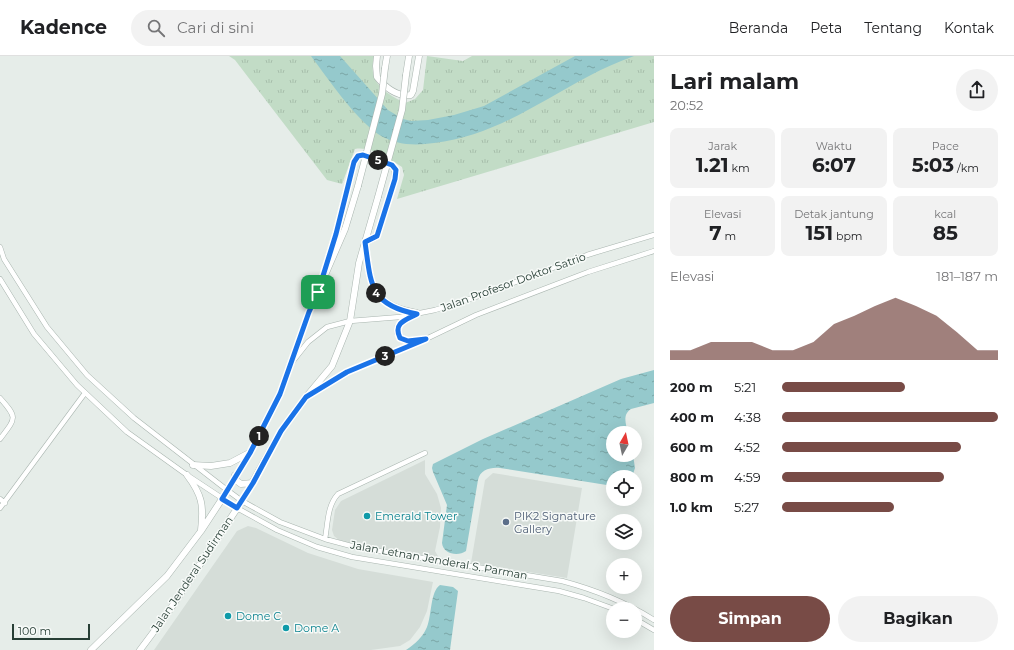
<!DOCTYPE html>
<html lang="id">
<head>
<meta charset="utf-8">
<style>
	:root { --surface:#fff; --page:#f2f2f2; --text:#202124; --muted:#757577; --line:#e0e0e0; --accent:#784b46 }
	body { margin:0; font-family:Montserrat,sans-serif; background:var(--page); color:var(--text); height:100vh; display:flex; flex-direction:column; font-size:15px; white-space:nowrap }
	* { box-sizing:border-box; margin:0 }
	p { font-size:13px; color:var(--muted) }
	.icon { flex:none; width:22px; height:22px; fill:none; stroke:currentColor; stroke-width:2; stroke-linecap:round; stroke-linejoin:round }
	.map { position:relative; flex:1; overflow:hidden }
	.drawer { display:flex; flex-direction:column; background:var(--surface); width:360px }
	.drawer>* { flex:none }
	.needle { width:26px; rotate:9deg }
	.tools { position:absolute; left:606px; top:370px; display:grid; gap:8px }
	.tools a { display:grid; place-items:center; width:36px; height:36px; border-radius:50%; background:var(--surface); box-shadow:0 4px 16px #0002; font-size:20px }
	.scale { position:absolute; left:12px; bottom:10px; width:78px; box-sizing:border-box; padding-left:4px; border:2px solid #273e35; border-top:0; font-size:11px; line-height:14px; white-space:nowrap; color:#273e35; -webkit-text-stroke:3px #f7faf8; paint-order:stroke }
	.pin { position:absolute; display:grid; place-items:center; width:34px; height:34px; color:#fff; margin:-17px; border-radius:8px; box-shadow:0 2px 6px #0006 }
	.km { position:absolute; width:20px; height:20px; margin:-10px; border-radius:50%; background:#222; color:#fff; font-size:11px; line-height:20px; text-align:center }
	.round { display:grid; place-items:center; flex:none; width:42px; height:42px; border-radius:21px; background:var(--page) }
	.summary { display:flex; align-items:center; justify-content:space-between; height:68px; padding:0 16px }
	h1 { font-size:22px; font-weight:700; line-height:30px }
	.figures { display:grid; grid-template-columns:repeat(3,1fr); gap:6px; height:68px; padding:4px 16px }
	.figures div { display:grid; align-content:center; border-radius:8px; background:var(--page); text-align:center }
	.figures b { font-size:20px; font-weight:700 }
	.figures small { font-size:11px; font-weight:400 }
	.figures p { font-size:11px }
	.chart { height:112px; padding:8px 16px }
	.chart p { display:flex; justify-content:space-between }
	.chart svg { width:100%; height:72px; margin-top:4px; fill:var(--accent); opacity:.7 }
	.button { display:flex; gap:8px; margin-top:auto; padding:8px 16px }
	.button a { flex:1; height:46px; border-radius:24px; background:var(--accent); color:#fff; font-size:16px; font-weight:700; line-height:46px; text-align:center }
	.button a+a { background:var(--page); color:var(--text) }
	ul { padding:0 16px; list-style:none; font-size:13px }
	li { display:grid; grid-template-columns:64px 48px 1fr; align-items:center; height:30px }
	li i { height:10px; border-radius:5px; background:var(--accent) }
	header { display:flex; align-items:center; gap:24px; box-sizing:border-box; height:56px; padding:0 20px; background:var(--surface); border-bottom:1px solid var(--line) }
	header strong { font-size:19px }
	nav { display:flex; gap:22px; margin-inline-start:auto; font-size:14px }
	.search { width:280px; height:36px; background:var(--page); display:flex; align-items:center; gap:10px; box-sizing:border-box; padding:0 14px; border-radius:22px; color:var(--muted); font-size:15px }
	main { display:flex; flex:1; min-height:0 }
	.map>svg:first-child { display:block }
	.built { fill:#d5ddd8 }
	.park { fill:url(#park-tufts) }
	.water { fill:url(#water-ripples) }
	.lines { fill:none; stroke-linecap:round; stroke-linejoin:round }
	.minor-casing { stroke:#a9b5af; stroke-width:5.5 }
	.tertiary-casing { stroke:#a9b5af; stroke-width:7 }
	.minor { stroke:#fff; stroke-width:4.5 }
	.tertiary { stroke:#fff; stroke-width:6 }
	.tertiary-bridge-casing { stroke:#a9b5af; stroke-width:7; stroke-linecap:butt }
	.tertiary-bridge { stroke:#fff; stroke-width:6 }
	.route-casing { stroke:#fff; stroke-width:8 }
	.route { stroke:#1a73e8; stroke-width:5 }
	.culture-dot { fill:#0f9aa8; stroke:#f7faf8; stroke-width:1.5 }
	.service-dot { fill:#5c6f8a; stroke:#f7faf8; stroke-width:1.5 }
	.labels { text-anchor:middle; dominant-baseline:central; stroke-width:3; stroke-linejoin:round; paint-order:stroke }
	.street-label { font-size:11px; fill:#273e35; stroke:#f7faf8 }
	.culture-label { font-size:11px; fill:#0d838f; stroke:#f7faf8; text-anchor:start }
	.service-label { font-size:11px; fill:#4e5e75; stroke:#f7faf8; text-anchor:start }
</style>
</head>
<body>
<header>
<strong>Kadence</strong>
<div class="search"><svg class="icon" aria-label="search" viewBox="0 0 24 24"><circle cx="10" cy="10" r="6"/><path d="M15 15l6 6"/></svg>Cari di sini</div>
<nav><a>Beranda</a><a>Peta</a><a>Tentang</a><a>Kontak</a></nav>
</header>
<main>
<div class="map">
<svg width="654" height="594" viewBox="0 0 654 594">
	<defs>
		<pattern id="park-tufts" width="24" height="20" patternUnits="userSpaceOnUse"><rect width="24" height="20" fill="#c2dcc6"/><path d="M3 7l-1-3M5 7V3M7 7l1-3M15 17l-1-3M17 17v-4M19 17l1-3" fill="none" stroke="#a7beab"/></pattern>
		<pattern id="water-ripples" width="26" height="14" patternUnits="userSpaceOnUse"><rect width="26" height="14" fill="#95c9cc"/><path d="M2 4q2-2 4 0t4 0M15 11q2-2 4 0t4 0" fill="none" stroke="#7aa5a6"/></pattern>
	</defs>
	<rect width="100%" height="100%" fill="#e6ede9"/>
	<path class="built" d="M425,404v14l12,20 4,14 -1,19 -5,24 4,7 -90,-15 -10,-3 -5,-4 -2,-6 3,-20 6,-9z
		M493,417l89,15 -15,90 -96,-15 14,-83z
		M248,470l8,2 52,25 50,16 75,13 -6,29 -7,16 -10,13 -10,6 -29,4h-217l83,-119z"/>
	<path class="park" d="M229,0h145c-1,5 -2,11 -1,16 1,15 20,25 32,31l10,-4 8,-9 4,-34 36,5 9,-5h182v66l-257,77 7,-24 -2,-8c-13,-8 -31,-21 -47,-18l-13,35 -15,-4 -92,-120z"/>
	<path class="water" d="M311,0h29l48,54 15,9 8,2 17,-1 26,-5 30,-9 91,-50h59c-16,6 -30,12 -45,20 -51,27 -96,60 -155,67 -20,3 -39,2 -56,-9 -24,-17 -49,-54 -67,-78z
		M654,314v33l-23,6c-9,6 -5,15 -3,24h-15v22h20l2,13 -3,9h-19v9l-113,-18c-10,-1 -20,2 -22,12l-12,71c-8,6 -23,3 -24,-8l5,-38 -14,-33 -1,-4 1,-4 50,-25 138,-60z
		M440,529l13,2 5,4 -8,59h-44c9,-6 17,-13 21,-23 5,-12 3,-35 13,-42z"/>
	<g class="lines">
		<g class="minor-casing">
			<path id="minor" d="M0,191l4,12 43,68 40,48 47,43 93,72 15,11 38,21 45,17 30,8 207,34c34,9 62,20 92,39
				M0,223l34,55 43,51 50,47 60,43 50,33 40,22 40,17 35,10 207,34 25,7 30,11
				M413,260l-11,6 -5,5v6l3,5 8,3 13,-1
				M293,305l15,-19 19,-15 23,-6 50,-4 35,-7 41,-13 111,-42 67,-20
				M309,339l38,-23 79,-33 50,-24 112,-43 66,-21
				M0,342c18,20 16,20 0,41
				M0,443l5,4
				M0,452l85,-115
				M325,483c3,-16 2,-33 13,-45l87,-41
				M635,563l19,11"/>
		</g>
		<g class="tertiary-casing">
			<path id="tertiary" d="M377,0l-1,10 1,11c8,10 20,20 34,18l2,-4 6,-35
				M385,12l2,-12
				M406,19l3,-19
				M328,204l8,-26 18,-72 4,-6 5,-1 29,10 3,5v9l-18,57 -12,6c6,42 4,63 52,71
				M193,409l18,1 19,-3 19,-10
				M187,419c15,20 17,30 14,55
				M235,419l2,6 4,3 12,-1
				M91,594l76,-74 34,-45 21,-32 28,-46 30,-59 29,-82 36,-83 13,-43
				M140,594l27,-36 75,-113 39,-70 25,-34 26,-31 18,-45 9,-58 19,-66"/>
		</g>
		<use href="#minor" class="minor"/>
		<use href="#tertiary" class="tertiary"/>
		<g class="tertiary-bridge-casing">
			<path id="tertiary-bridge" d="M358,130l24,-92 3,-26
				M378,141l24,-87 4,-35"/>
		</g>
		<use href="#tertiary-bridge" class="tertiary-bridge"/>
	</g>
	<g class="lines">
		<g class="route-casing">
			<path id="route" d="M363,99l29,10 4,5 -1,9 -18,57 -12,6c6,42 4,63 52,72 -12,6 -24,9 -17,24l8,3 18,-2 -79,33 -41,25 -25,34 -28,52 -16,25 -15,-9 28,-46 30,-59 29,-82 9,-20 18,-58 18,-72 4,-6z"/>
		</g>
		<use href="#route" class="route"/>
	</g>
	<g class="culture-dot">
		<circle cx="367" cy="460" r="4"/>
		<circle cx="228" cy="560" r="4"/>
		<circle cx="286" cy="572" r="4"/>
	</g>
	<circle class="service-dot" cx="506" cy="466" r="4"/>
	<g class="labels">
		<g class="street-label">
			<text transform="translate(513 226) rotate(-20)">Jalan Profesor Doktor Satrio</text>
			<text transform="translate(439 504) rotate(10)">Jalan Letnan Jenderal S. Parman</text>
			<text transform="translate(192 518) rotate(-56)">Jalan Jenderal Sudirman</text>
		</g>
		<g class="culture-label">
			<text x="375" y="460">Emerald Tower</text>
			<text x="236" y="560">Dome C</text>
			<text x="294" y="572">Dome A</text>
		</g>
		<g class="service-label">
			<text x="514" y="460">PIK2 Signature<tspan x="514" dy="13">Gallery</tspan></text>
		</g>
	</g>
</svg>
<div class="tools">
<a><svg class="needle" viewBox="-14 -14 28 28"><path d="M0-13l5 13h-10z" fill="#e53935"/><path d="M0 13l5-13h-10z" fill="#757577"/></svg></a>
<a><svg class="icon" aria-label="locate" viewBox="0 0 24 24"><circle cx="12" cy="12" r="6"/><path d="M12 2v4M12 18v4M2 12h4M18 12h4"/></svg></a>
<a><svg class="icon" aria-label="layers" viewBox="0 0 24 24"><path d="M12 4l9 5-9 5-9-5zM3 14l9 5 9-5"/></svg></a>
<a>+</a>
<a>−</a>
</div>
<div class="scale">100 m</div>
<div class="pin" style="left:318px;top:236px;background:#1e9e55"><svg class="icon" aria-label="arrive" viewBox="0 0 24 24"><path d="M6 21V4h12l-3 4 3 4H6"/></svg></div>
<b class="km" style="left:259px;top:380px">1</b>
<b class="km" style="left:385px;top:300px">3</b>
<b class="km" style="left:376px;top:237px">4</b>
<b class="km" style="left:378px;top:104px">5</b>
</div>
<section class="drawer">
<div class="summary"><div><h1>Lari malam</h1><p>20:52</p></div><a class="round"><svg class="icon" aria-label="share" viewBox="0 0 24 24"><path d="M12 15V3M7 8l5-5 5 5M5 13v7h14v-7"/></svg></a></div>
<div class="figures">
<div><p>Jarak</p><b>1.21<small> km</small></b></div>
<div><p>Waktu</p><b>6:07</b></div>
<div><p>Pace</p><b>5:03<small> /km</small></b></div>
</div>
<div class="figures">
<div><p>Elevasi</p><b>7<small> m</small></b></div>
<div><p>Detak jantung</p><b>151<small> bpm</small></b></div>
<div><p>kcal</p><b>85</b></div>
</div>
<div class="chart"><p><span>Elevasi</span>181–187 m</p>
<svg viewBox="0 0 160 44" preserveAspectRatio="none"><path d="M0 44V38L10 38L20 33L30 33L40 33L50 38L60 38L70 33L80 22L90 17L100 11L110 6L120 11L130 17L140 27L150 38L160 38V44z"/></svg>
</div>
<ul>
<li><b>200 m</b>5:21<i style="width:57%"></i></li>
<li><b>400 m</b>4:38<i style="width:100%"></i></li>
<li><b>600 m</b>4:52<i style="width:83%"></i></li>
<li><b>800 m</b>4:59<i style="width:75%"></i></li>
<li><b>1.0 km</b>5:27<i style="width:52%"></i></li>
</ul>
<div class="button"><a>Simpan</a><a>Bagikan</a></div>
</section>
</main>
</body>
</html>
